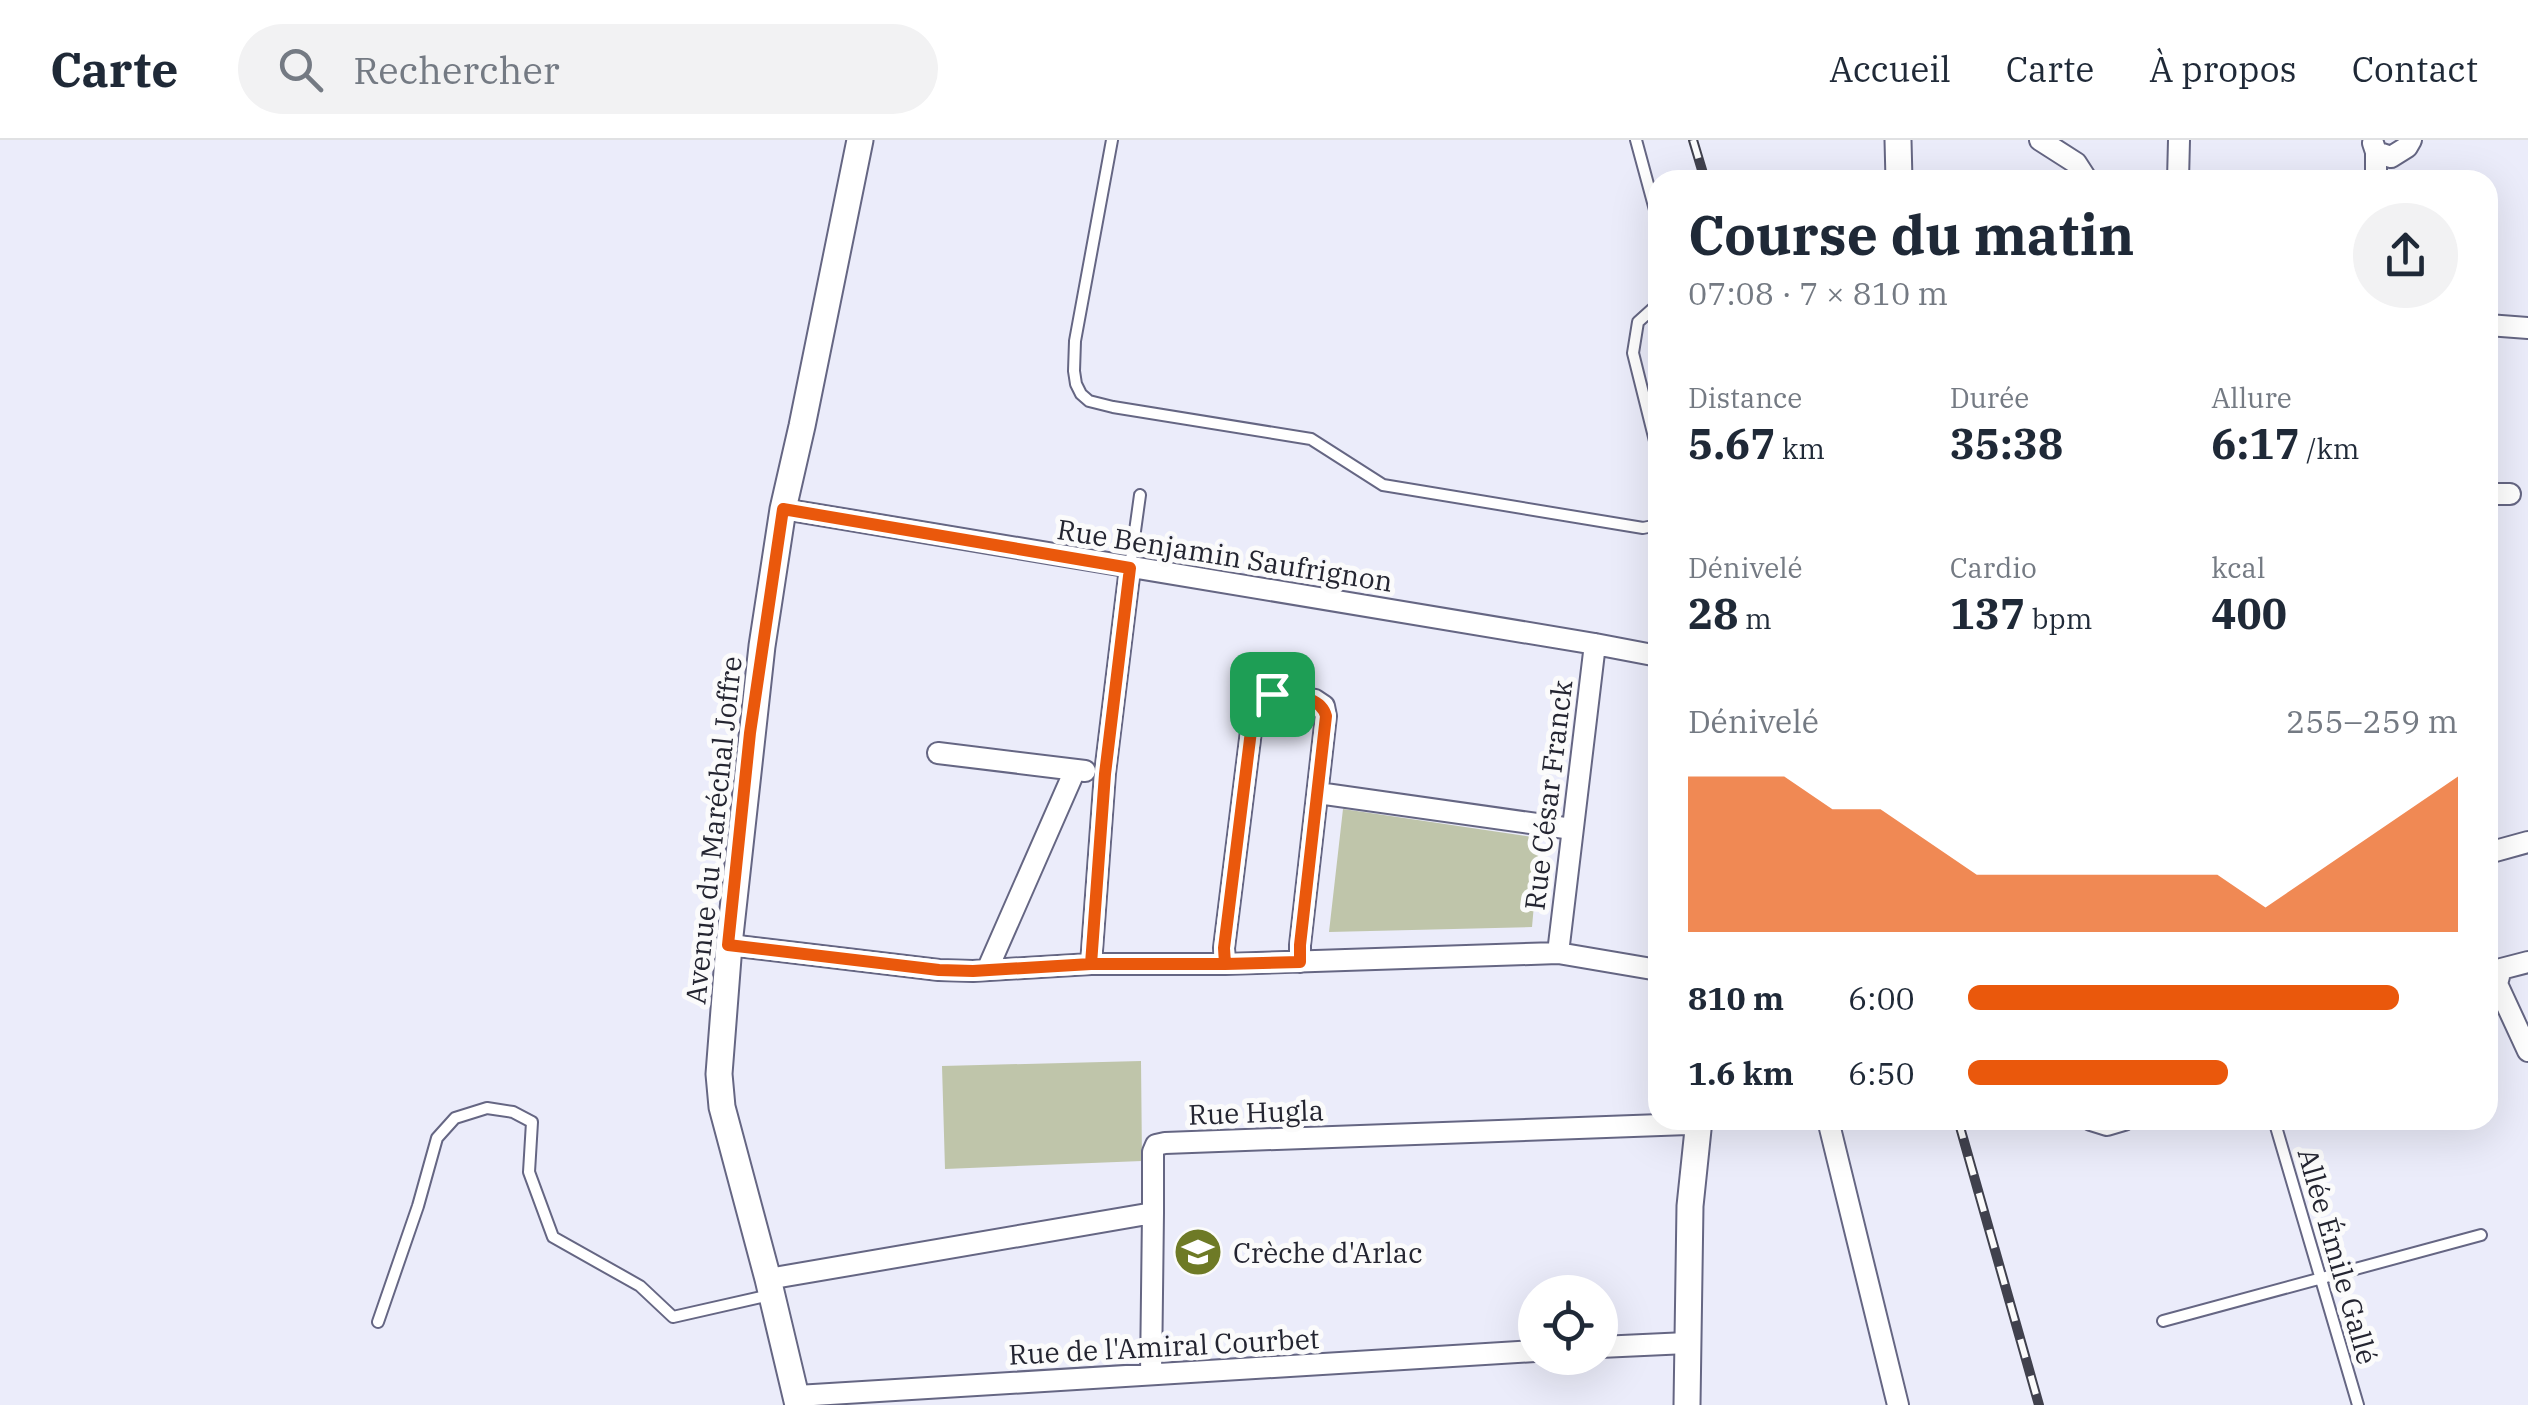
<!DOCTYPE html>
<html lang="fr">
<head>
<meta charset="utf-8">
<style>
	:root { --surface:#fff; --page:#f2f2f3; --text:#1f2937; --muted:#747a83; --line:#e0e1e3; --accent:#ea580c }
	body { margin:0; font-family:"IBM Plex Serif",serif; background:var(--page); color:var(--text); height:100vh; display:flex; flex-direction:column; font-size:38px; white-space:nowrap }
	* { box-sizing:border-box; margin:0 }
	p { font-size:32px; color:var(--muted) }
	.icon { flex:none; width:55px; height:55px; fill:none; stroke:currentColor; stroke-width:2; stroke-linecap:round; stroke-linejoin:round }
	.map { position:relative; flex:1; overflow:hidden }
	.details { position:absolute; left:1648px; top:30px; width:850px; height:960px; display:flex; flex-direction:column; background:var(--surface); border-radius:30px; box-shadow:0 10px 40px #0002 }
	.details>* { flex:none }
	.fabs { position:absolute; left:1518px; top:1135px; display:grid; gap:20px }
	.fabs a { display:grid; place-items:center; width:100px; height:100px; border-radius:50%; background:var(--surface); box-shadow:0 10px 40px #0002; font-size:50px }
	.pin { position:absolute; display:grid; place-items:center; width:85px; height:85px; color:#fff; margin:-42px; border-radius:20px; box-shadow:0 5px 15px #0006 }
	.round { display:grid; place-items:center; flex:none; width:105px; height:105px; border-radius:52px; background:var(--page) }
	.overview { display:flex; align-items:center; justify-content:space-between; height:170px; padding:0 40px }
	h1 { font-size:55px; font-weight:800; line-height:75px }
	.stats { display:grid; grid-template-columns:repeat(3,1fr); gap:15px; height:170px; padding:10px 40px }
	.stats div { display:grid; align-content:center }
	.stats b { font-size:42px; font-weight:800 }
	.stats small { font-size:28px; font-weight:400 }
	.stats p { font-size:28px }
	.chart { height:280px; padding:20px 40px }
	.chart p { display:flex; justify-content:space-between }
	.chart svg { width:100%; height:180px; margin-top:10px; fill:var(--accent); opacity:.7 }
	ul { padding:0 40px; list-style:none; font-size:32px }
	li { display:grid; grid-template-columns:160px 120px 1fr; align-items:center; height:75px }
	li i { height:25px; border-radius:12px; background:var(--accent) }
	header { display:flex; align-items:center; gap:60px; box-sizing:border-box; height:140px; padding:0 50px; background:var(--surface); border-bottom:2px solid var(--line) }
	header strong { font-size:48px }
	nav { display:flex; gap:55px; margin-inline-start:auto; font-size:35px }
	.search { width:700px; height:90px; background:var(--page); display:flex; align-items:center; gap:25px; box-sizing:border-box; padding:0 35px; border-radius:55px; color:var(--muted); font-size:38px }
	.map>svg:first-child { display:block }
	.green { fill:#bfc5aa }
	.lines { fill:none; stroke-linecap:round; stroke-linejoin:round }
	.service-casing { stroke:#656683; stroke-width:14 }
	.minor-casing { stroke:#656683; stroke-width:24 }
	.tertiary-casing { stroke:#656683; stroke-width:29 }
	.service { stroke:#fff; stroke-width:10 }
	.minor { stroke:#fff; stroke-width:20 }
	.tertiary { stroke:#fff; stroke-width:25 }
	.rail-casing { stroke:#40414d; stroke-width:10 }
	.rail { stroke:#fbfbfb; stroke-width:6; stroke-dasharray:19; stroke-linecap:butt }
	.route-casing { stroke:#fff; stroke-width:20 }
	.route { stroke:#ea580c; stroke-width:12 }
	.labels { text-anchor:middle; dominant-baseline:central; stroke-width:10; stroke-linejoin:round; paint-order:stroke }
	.street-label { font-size:28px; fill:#242531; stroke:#fbfbfb }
	.poi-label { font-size:28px; fill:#242531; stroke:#fbfbfb; text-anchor:start }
</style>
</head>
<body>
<header>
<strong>Carte</strong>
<div class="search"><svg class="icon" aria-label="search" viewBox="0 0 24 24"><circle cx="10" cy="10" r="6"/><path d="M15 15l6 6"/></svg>Rechercher</div>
<nav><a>Accueil</a><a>Carte</a><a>À propos</a><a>Contact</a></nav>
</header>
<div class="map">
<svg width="2528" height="1265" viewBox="0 0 2528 1265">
	<rect width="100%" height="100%" fill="#ebecfa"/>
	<path class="green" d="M1343,669l197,29 -8,89 -203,5z
		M1141,921l1,100 -197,8 -3,-103z"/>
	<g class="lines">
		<g class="service-casing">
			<path id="service" d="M1112,0l-37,201 -1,30 2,13 5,10 8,7 24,6 198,32 72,46 260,43 15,-3
				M1636,0l22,81
				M1658,164l-20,18 -5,31 25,100
				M1130,427l10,-72
				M2274,980l84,285
				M2163,1181l318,-86
				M378,1182l40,-116 19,-68 18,-20 32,-10 26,4 19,10 -3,50 24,65 87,49 33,31 97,-22"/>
		</g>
		<g class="minor-casing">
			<path id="minor" d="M2040,0l36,23 11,17
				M2373,3l3,9v28
				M2376,12l15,5 16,-10 4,-7
				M2178,40l1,-40
				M2488,185l40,3
				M2488,354h22
				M783,369l812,135 63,12
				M938,613l147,18
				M1318,653l254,36
				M2488,713l40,-11
				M729,805l210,25 34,1 118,-7h134l333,-11 100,17
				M1558,813l37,-309
				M2528,822l-27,7 -4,15 31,67
				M1091,824l14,-191 25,-205
				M1225,824l-1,-16 30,-241 7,-10 11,-3 43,6 9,6 2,10 -26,229v17
				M988,828l87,-198
				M1828,980l70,285
				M2091,980l16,5 17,-5
				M768,1139l385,-66v-61l3,-7 9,-2 523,-19 10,1
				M1600,1207l87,-4
				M1151,1234l2,-161
				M797,1256l738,-45"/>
		</g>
		<g class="tertiary-casing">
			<path id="tertiary" d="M1898,0l1,40
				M798,1265l-30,-126 -46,-172 -3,-33 10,-129 33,-299 21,-137 19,-83 58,-286
				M1687,1265l3,-199 9,-86"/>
		</g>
		<use href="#service" class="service"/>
		<use href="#minor" class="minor"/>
		<use href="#tertiary" class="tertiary"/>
		<g class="rail-casing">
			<path id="rail" d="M1693,0l12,40
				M1958,980l81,285"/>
		</g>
		<use href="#rail" class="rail"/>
	</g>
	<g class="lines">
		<g class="route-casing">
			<path id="route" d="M1272,554l-11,4 -7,9 -30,241 1,16h-134l-118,7 -34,-1 -211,-25 22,-212 33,-224 347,59 -25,206 -14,190h134l75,-2v-17l26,-229c-6,-22 -35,-19 -54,-22"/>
		</g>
		<use href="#route" class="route"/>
	</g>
	<defs>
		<g id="school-disc" transform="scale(2.5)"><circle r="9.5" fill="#6e7a26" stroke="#fbfbfb"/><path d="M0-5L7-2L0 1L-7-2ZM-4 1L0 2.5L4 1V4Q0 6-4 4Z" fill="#fff"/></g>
	</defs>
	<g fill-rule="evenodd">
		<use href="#school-disc" x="1198" y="1112"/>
	</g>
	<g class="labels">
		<g class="street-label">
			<text transform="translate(1225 415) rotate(9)">Rue Benjamin Saufrignon</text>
			<text transform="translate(1548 655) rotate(-83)">Rue César Franck</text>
			<text transform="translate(713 690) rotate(-84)">Avenue du Maréchal Joffre</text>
			<text transform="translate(1256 972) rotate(-2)">Rue Hugla</text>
			<text transform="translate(2338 1116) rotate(74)">Allée Émile Gallé</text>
			<text transform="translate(1164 1206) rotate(-3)">Rue de l'Amiral Courbet</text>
		</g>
		<g class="poi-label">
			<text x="1233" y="1112">Crèche d'Arlac</text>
		</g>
	</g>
</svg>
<div class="fabs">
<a><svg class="icon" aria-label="locate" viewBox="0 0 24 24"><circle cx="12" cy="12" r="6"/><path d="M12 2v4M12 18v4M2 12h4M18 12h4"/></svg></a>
</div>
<div class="pin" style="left:1272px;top:554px;background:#1e9e55"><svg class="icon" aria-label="arrive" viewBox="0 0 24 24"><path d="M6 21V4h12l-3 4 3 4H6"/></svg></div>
<section class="details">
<div class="overview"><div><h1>Course du matin</h1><p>07:08 · 7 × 810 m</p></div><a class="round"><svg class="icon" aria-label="share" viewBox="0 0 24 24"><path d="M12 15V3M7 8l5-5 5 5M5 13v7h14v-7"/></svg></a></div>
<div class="stats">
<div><p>Distance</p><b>5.67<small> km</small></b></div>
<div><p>Durée</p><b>35:38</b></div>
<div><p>Allure</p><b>6:17<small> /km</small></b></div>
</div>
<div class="stats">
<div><p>Dénivelé</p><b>28<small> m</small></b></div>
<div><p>Cardio</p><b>137<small> bpm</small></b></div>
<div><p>kcal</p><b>400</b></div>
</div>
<div class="chart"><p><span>Dénivelé</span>255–259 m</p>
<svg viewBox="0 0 160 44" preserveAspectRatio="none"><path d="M0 44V6L10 6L20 6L30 14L40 14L50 22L60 30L70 30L80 30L90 30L100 30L110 30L120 38L130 30L140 22L150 14L160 6V44z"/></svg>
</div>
<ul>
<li><b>810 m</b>6:00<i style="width:88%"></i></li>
<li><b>1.6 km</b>6:50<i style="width:53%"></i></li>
</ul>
</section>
</div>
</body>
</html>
